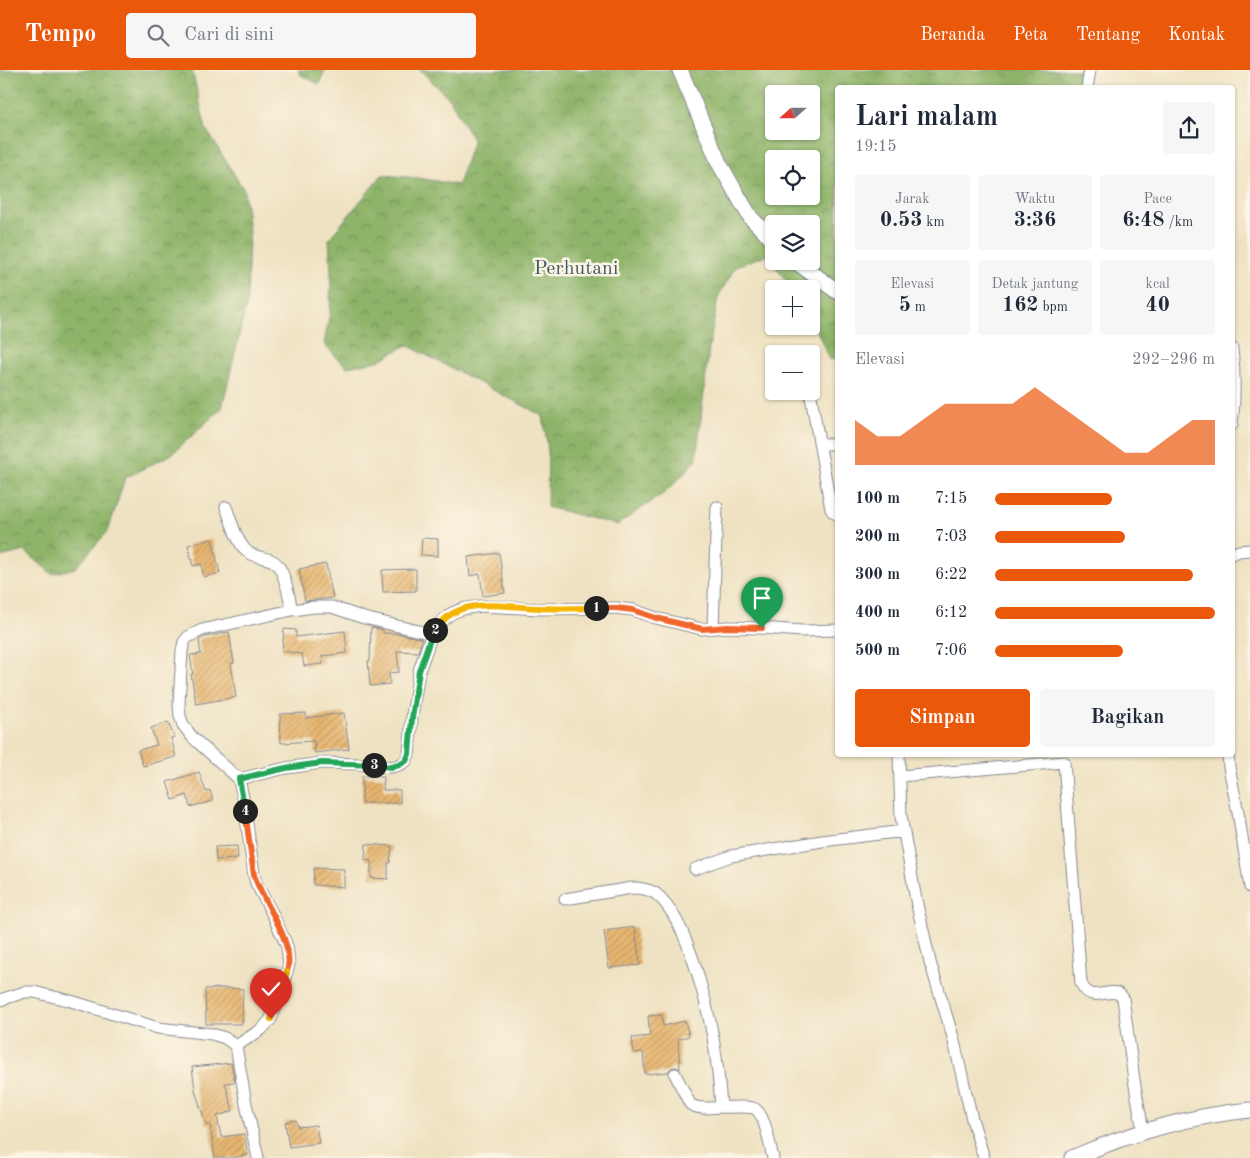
<!DOCTYPE html>
<html lang="id">
<head>
<meta charset="utf-8">
<style>
	:root { --surface:#fff; --page:#f6f6f7; --text:#1f2937; --muted:#747a83; --accent:#ea580c }
	body { margin:0; font-family:"Old Standard TT",serif; background:var(--page); color:var(--text); height:100vh; display:flex; flex-direction:column; font-size:19px; white-space:nowrap }
	* { box-sizing:border-box; margin:0 }
	p { font-size:16px; color:var(--muted) }
	.icon { flex:none; width:28px; height:28px; fill:none; stroke:currentColor; stroke-width:2; stroke-linecap:round; stroke-linejoin:round }
	.map { position:relative; flex:1; overflow:hidden }
	.panel { position:absolute; left:835px; top:15px; width:400px; height:672px; display:flex; flex-direction:column; background:var(--surface); border-radius:5px; box-shadow:0 1px 4px #0004 }
	.panel>* { flex:none }
	.needle { width:32px; rotate:249deg }
	.controls { position:absolute; left:765px; top:15px; display:grid; gap:10px }
	.controls a { display:grid; place-items:center; width:55px; height:55px; border-radius:5px; background:var(--surface); box-shadow:0 1px 4px #0004; font-size:25px }
	.pin { position:absolute; display:grid; place-items:center; width:42px; height:42px; color:#fff; margin:-51px -21px; border-radius:50% 50% 50% 0; rotate:-45deg; box-shadow:0 0 5px #0007 }
	.pin .icon { rotate:45deg }
	.km { position:absolute; width:25px; height:25px; margin:-12px; border-radius:50%; background:#222; color:#fff; font-size:14px; line-height:25px; text-align:center }
	.round { display:grid; place-items:center; flex:none; width:52px; height:52px; border-radius:5px; background:var(--page) }
	.head { display:flex; align-items:center; justify-content:space-between; height:85px; padding:0 20px }
	h1 { font-size:28px; font-weight:600; line-height:38px }
	.stats { display:grid; grid-template-columns:repeat(3,1fr); gap:8px; height:85px; padding:5px 20px }
	.stats div { display:grid; align-content:center; border-radius:5px; background:var(--page); text-align:center }
	.stats b { font-size:21px; font-weight:600 }
	.stats small { font-size:14px; font-weight:400 }
	.stats p { font-size:14px }
	.chart { height:140px; padding:10px 20px }
	.chart p { display:flex; justify-content:space-between }
	.chart svg { width:100%; height:90px; margin-top:5px; fill:var(--accent); opacity:.7 }
	.primary-button { display:flex; gap:10px; margin-top:auto; padding:10px 20px }
	.primary-button a { flex:1; height:58px; border-radius:5px; background:var(--accent); color:#fff; font-size:20px; font-weight:600; line-height:58px; text-align:center }
	.primary-button a+a { background:var(--page); color:var(--text) }
	ul { padding:0 20px; list-style:none; font-size:16px }
	li { display:grid; grid-template-columns:80px 60px 1fr; align-items:center; height:38px }
	li i { height:12px; border-radius:6px; background:var(--accent) }
	header { display:flex; align-items:center; gap:30px; box-sizing:border-box; height:70px; padding:0 25px; background:var(--accent); color:#fff }
	header strong { font-size:24px }
	nav { display:flex; gap:28px; margin-inline-start:auto; font-size:18px }
	.search { width:350px; height:45px; background:var(--page); display:flex; align-items:center; gap:12px; box-sizing:border-box; padding:0 18px; border-radius:5px; color:var(--muted); font-size:19px }
	.map>svg:first-child { display:block }
	.forest { fill:url(#forest-crowns); stroke:#547264; fill-rule:evenodd }
	.building { fill:url(#building-hatch) }
	.lines { fill:none; stroke-linecap:round; stroke-linejoin:round }
	.minor-casing { stroke:#858890; stroke-width:13 }
	.secondary-casing { stroke:#858890; stroke-width:17 }
	.minor { stroke:#fff; stroke-width:11 }
	.secondary { stroke:#fff; stroke-width:15 }
	.split-1-casing { stroke:#fff; stroke-width:10 }
	.split-2-casing { stroke:#fff; stroke-width:10 }
	.split-3-casing { stroke:#fff; stroke-width:10 }
	.split-4-casing { stroke:#fff; stroke-width:10 }
	.split-5-casing { stroke:#fff; stroke-width:10 }
	.split-6-casing { stroke:#fff; stroke-width:10 }
	.split-1 { stroke:#f0652b; stroke-width:6 }
	.split-2 { stroke:#f5b400; stroke-width:6 }
	.split-3 { stroke:#22a559; stroke-width:6 }
	.split-4 { stroke:#22a559; stroke-width:6 }
	.split-5 { stroke:#f0652b; stroke-width:6 }
	.split-6 { stroke:#f5b400; stroke-width:6 }
	.labels { text-anchor:middle; dominant-baseline:central; stroke-width:5; stroke-linejoin:round; paint-order:stroke }
	.park-label { font-size:20px; fill:#415865; stroke:#fcf5e5 }
</style>
</head>
<body>
<header>
<strong>Tempo</strong>
<div class="search"><svg class="icon" aria-label="search" viewBox="0 0 24 24"><circle cx="10" cy="10" r="6"/><path d="M15 15l6 6"/></svg>Cari di sini</div>
<nav><a>Beranda</a><a>Peta</a><a>Tentang</a><a>Kontak</a></nav>
</header>
<div class="map">
<svg width="1250" height="1088" viewBox="0 0 1250 1088">
	<defs>
		<pattern id="forest-crowns" width="20" height="18" patternUnits="userSpaceOnUse" patternTransform="scale(1.25)"><rect width="20" height="18" fill="#8eb469"/><path d="M2 6a3 3 0 1 1 6 0M12 15a3 3 0 1 1 6 0" fill="none" stroke="#73935a"/></pattern>
		<pattern id="building-hatch" width="6" height="6" patternUnits="userSpaceOnUse" patternTransform="scale(1.25)"><rect width="6" height="6" fill="#e9b770"/><path d="M-1 1l2-2M0 6l6-6M5 7l2-2" fill="none" stroke="#bc955f"/></pattern>
	</defs>
	<rect width="100%" height="100%" fill="#fcf5e5"/>
	<filter id="ink" filterUnits="userSpaceOnUse"><feTurbulence type="fractalNoise" baseFrequency=".02" numOctaves="2"/><feDisplacementMap in="SourceGraphic" scale="10" xChannelSelector="R" yChannelSelector="G"/><feConvolveMatrix kernelMatrix="1 2 1 2 8 2 1 2 1" color-interpolation-filters="sRGB"/></filter>
	<filter id="wash" filterUnits="userSpaceOnUse"><feTurbulence type="fractalNoise" baseFrequency=".0096" numOctaves="4" result="noise"/><feDisplacementMap in="SourceGraphic" scale="20" xChannelSelector="R" yChannelSelector="G"/><feGaussianBlur stdDeviation="1.12" result="paint"/><feColorMatrix in="noise" values="0 0 0 0 0 0 0 0 0 0 0 0 0 0 0 0 0 1.4 0 .05"/><feComposite in="paint" operator="in"/></filter>
	<g filter="url(#wash)">
		<rect width="100%" height="100%" fill="#efe2c2"/>
		<path class="forest" d="M0,0h192l14,59 38,61 5,42 -2,70 -25,106 -50,46 -47,24 -17,53 -33,37 -23,6 -27,-23 -25,6z
			M298,0h27l-6,14 -18,-9z
			M420,0h660v17l-242,1 -1,272 -8,-1 -18,-42v-28h-18l-27,-34 -30,11 -18,31 -9,51 -13,113 -29,30 -50,34 -70,-18 1,-57 -5,-34 -136,-71 -29,16 -31,6 -23,-22 6,-34 1,-39 -2,-33 53,-64 36,3 40,7 15,-45 -24,-42zM774,24h37v37h-37zM774,89h37v37h-37zM774,154h37v37h-37z"/>
		<g id="blocks">
			<path class="building" d="M422,468l16,1v17l-17,-1z
				M212,469l8,34 -16,4 -3,-13 -8,2 -5,-21z
				M499,483l6,40 -22,3 -3,-22 -10,2 -2,-19z
				M326,494l7,34 -28,3 -6,-32z
				M416,499v22l-33,1 -1,-22z
				M371,557l12,3v3l18,1 21,5 -4,13 -21,-1 2,21 -10,1 1,11 -20,2 -2,-25h2z
				M284,559l12,1v7l49,-6 2,22 -25,3 1,8 -19,2 -2,-12 -20,-3z
				M229,562l5,31h-3l5,34 -40,7 -5,-30h2l-3,-19 11,-1 -2,-14 6,-3z
				M306,643v5l38,-5 5,36 -34,4 -1,-12 -33,2 -1,-29z
				M168,652l6,15 -3,1 5,19 -33,9 -5,-16 19,-5 -6,-17z
				M199,702l7,20 4,-2 3,11 -23,6 -3,-12 -14,5 -6,-18z
				M362,706l22,1 -1,13h17v13h-38z
				M366,774l26,2 -2,17h-2v16l-17,-1v-17l-6,-1z
				M237,776l1,13 -22,1 -1,-13z
				M314,798l30,1v18l-31,-2z
				M635,857l5,38 -31,3 -5,-37z
				M222,918l21,1 -1,35h-36l-1,-35z
				M662,945l1,11 22,-5 4,15 -11,3 2,30 -5,-2 -4,1 -3,4 -23,2 -2,-22 -9,1 -2,-15 18,-2 -2,-20z
				M231,993l4,19 -10,1 8,28 -16,5 4,21 23,-3 4,21 -17,3h-16l-5,-33h-4l-11,-35 -3,-23z
				M296,1050l2,7 18,-2 3,18 -30,4 -4,-25z"/>
		</g>
	</g>
	<g filter="url(#ink)">
		<use href="#blocks" fill-opacity="0" stroke="#858890" stroke-width="1"/>
		<g class="lines">
			<g class="minor-casing">
				<path id="minor" d="M1087,18l3,-18
					M1232,278c3,26 3,51 0,77
					M810,321l21,118 2,3 5,3
					M820,374h18
					M226,437c5,13 11,37 22,45 7,6 17,5 25,9 12,6 16,37 19,49
					M1232,484l7,-3 11,-1
					M713,558l4,-121
					M899,685l2,61 15,84 14,62 23,75 19,82 12,39
					M1228,685l1,12 10,51 11,69
					M900,706l164,-14 17,221c11,25 31,-1 42,15l11,82 9,51
					M239,709l-46,-41 -10,-13 -3,-9 -1,-12 3,-53 2,-9 4,-5 14,-7 90,-20 22,-3h18l32,11 68,16
					M695,799l36,-13 91,-15 82,-10
					M565,829l67,-11c8,0 16,1 23,5 35,26 57,129 62,172 2,14 3,28 4,42 9,1 23,-1 32,1 12,3 17,39 20,50
					M0,930l25,-8h9l37,9 87,27 54,6 13,4 11,8 10,58 12,54
					M236,976l26,-17 9,-10 18,-54 -2,-19 -15,-33 -16,-30 -2,-8 -10,-72 -5,-24 47,-11 36,-5 37,1 32,3 8,-2 7,-4 3,-7 3,-37 7,-46 13,-37 10,-13 10,-8 10,-4 19,-3 58,3 77,-1 17,2 23,8 46,11 26,-2 34,1 40,3 36,-1
					M675,1004l15,30c9,6 20,4 31,3"/>
			</g>
			<g class="secondary-casing">
				<path id="secondary" d="M680,0l39,93 23,40 9,15 23,23
					M795,191l43,31
					M1072,1088c56,-24 117,-42 178,-48"/>
			</g>
			<use href="#minor" class="minor"/>
			<use href="#secondary" class="secondary"/>
		</g>
	</g>
	<g class="lines" filter="url(#ink)">
		<g class="split-1-casing">
			<path id="split-1" d="M596,538h20l17,2 23,8 46,11 26,-2 34,1"/>
		</g>
		<g class="split-2-casing">
			<path id="split-2" d="M435,560c7,-10 15,-17 27,-21 22,-7 53,-2 76,-1 19,1 39,0 58,0"/>
		</g>
		<g class="split-3-casing">
			<path id="split-3" d="M374,695l17,2 8,-2 7,-4 3,-7 3,-36 7,-47 13,-37 3,-4"/>
		</g>
		<g class="split-4-casing">
			<path id="split-4" d="M245,741l-6,-32 47,-11 36,-5 52,2"/>
		</g>
		<g class="split-5-casing">
			<path id="split-5" d="M245,741l9,64c9,28 42,67 33,97"/>
		</g>
		<g class="split-6-casing">
			<path id="split-6" d="M271,949l16,-47"/>
		</g>
		<use href="#split-1" class="split-1"/>
		<use href="#split-2" class="split-2"/>
		<use href="#split-3" class="split-3"/>
		<use href="#split-4" class="split-4"/>
		<use href="#split-5" class="split-5"/>
		<use href="#split-6" class="split-6"/>
	</g>
	<g class="labels">
		<g class="park-label">
			<text x="576" y="199">Perhutani</text>
		</g>
	</g>
</svg>
<div class="controls">
<a><svg class="needle" viewBox="-14 -14 28 28"><path d="M0-13l5 13h-10z" fill="#e53935"/><path d="M0 13l5-13h-10z" fill="#747a83"/></svg></a>
<a><svg class="icon" aria-label="locate" viewBox="0 0 24 24"><circle cx="12" cy="12" r="6"/><path d="M12 2v4M12 18v4M2 12h4M18 12h4"/></svg></a>
<a><svg class="icon" aria-label="layers" viewBox="0 0 24 24"><path d="M12 4l9 5-9 5-9-5zM3 14l9 5 9-5"/></svg></a>
<a>+</a>
<a>−</a>
</div>
<div class="pin" style="left:762px;top:558px;background:#1e9e55"><svg class="icon" aria-label="arrive" viewBox="0 0 24 24"><path d="M6 21V4h12l-3 4 3 4H6"/></svg></div>
<div class="pin" style="left:271px;top:949px;background:#d93025"><svg class="icon" aria-label="check" viewBox="0 0 24 24"><path d="M5 12l5 5 9-10"/></svg></div>
<b class="km" style="left:596px;top:538px">1</b>
<b class="km" style="left:435px;top:560px">2</b>
<b class="km" style="left:374px;top:695px">3</b>
<b class="km" style="left:245px;top:741px">4</b>
<section class="panel">
<div class="head"><div><h1>Lari malam</h1><p>19:15</p></div><a class="round"><svg class="icon" aria-label="share" viewBox="0 0 24 24"><path d="M12 15V3M7 8l5-5 5 5M5 13v7h14v-7"/></svg></a></div>
<div class="stats">
<div><p>Jarak</p><b>0.53<small> km</small></b></div>
<div><p>Waktu</p><b>3:36</b></div>
<div><p>Pace</p><b>6:48<small> /km</small></b></div>
</div>
<div class="stats">
<div><p>Elevasi</p><b>5<small> m</small></b></div>
<div><p>Detak jantung</p><b>162<small> bpm</small></b></div>
<div><p>kcal</p><b>40</b></div>
</div>
<div class="chart"><p><span>Elevasi</span>292–296 m</p>
<svg viewBox="0 0 160 44" preserveAspectRatio="none"><path d="M0 44V22L10 30L20 30L30 22L40 14L50 14L60 14L70 14L80 6L90 14L100 22L110 30L120 38L130 38L140 30L150 22L160 22V44z"/></svg>
</div>
<ul>
<li><b>100 m</b>7:15<i style="width:53%"></i></li>
<li><b>200 m</b>7:03<i style="width:59%"></i></li>
<li><b>300 m</b>6:22<i style="width:90%"></i></li>
<li><b>400 m</b>6:12<i style="width:100%"></i></li>
<li><b>500 m</b>7:06<i style="width:58%"></i></li>
</ul>
<div class="primary-button"><a>Simpan</a><a>Bagikan</a></div>
</section>
</div>
</body>
</html>
